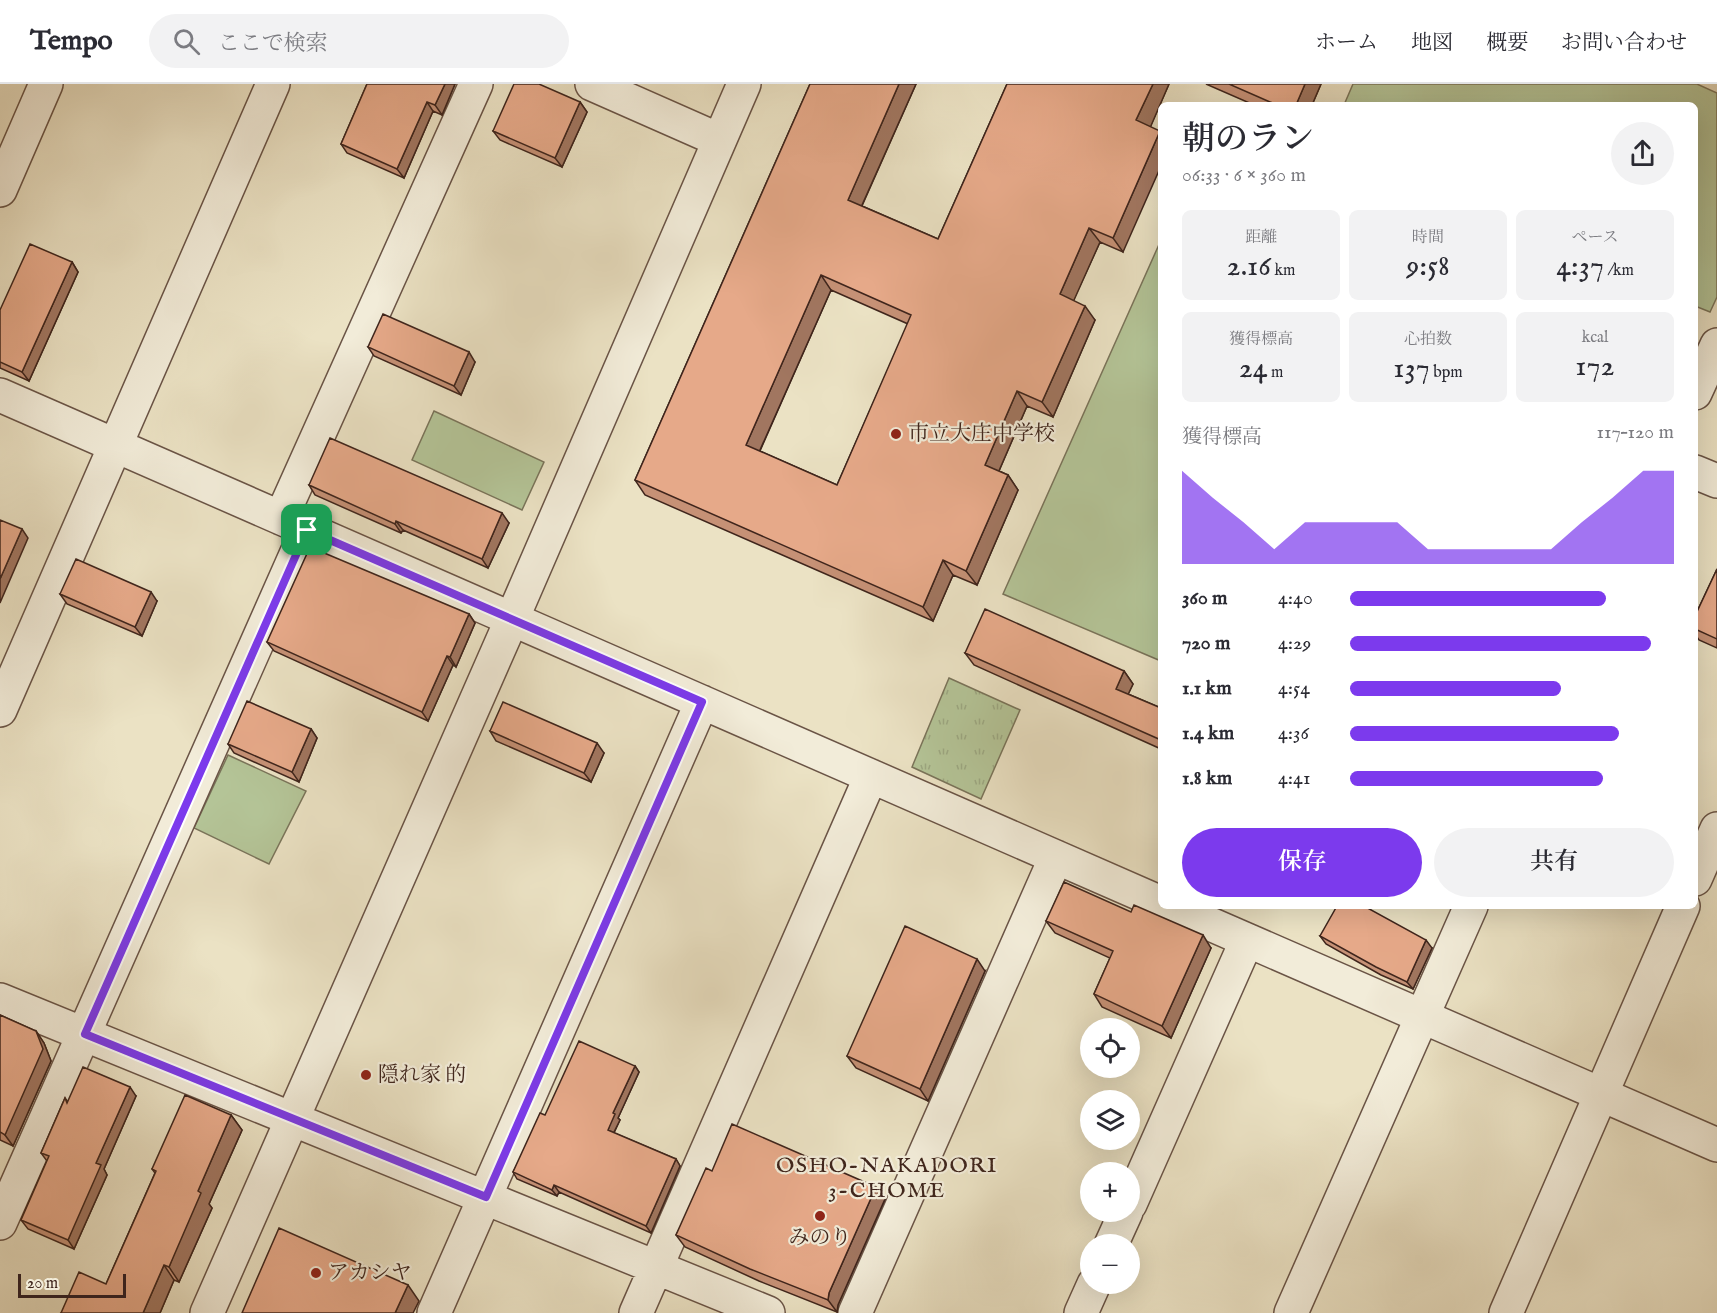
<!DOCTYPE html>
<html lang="ja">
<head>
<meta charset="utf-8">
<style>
	:root { --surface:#fff; --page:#f2f2f3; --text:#2b2b33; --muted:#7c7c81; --line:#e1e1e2; --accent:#7c3aed }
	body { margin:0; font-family:"IM FELL English","Noto Serif JP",serif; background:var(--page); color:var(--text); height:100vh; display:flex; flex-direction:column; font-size:22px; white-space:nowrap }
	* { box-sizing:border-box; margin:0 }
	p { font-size:20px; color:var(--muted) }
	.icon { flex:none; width:33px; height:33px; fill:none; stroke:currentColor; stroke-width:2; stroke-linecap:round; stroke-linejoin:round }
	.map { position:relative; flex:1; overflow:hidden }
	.drawer { position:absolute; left:1158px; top:18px; width:540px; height:807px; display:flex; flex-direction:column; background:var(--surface); border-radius:9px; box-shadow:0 6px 24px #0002 }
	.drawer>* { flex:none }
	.controls { position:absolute; left:1080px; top:934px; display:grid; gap:12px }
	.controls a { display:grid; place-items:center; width:60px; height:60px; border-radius:50%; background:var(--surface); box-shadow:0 6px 24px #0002; font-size:30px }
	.scale { position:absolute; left:18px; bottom:15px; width:108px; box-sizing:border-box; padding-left:6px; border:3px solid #3f251c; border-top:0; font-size:16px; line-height:21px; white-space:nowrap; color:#3f251c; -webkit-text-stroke:4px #f2ecd9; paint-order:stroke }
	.pin { position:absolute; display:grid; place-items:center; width:51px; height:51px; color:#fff; margin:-26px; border-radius:12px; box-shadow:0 3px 9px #0006 }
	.round { display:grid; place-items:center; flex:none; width:63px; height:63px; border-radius:32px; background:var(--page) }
	.head { display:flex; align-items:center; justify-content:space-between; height:102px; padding:0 24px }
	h1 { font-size:33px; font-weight:600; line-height:45px }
	.stats { display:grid; grid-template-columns:repeat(3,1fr); gap:9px; height:102px; padding:6px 24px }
	.stats div { display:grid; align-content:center; border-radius:9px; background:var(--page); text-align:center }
	.stats b { font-size:30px; font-weight:600 }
	.stats small { font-size:16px; font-weight:400 }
	.stats p { font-size:16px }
	.chart { height:168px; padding:12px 24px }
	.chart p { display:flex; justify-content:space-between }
	.chart svg { width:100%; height:108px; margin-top:6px; fill:var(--accent); opacity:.7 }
	.primary-button { display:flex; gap:12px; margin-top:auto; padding:12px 24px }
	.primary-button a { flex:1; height:69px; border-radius:36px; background:var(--accent); color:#fff; font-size:24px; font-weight:600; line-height:69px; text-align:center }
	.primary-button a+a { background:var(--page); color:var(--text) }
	ul { padding:0 24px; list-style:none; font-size:20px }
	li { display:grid; grid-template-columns:96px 72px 1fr; align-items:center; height:45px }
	li i { height:15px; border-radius:8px; background:var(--accent) }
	header { display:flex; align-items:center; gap:36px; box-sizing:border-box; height:84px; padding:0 30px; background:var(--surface); border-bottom:2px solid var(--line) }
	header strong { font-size:28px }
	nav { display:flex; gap:33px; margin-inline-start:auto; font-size:21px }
	.search { width:420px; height:54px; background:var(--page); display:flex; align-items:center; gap:15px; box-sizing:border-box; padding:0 21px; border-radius:33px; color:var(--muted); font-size:22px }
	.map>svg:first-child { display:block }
	.grass { fill:#b4c497; stroke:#7a745a; stroke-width:1.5 }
	.park { fill:url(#park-tufts); stroke:#7a745a; stroke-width:1.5 }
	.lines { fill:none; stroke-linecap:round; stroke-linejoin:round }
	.minor-casing { stroke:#6a5446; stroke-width:36 }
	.tertiary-casing { stroke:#6a5446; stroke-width:36 }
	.minor { stroke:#f2ecd9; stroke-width:33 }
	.tertiary { stroke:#f2ecd9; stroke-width:33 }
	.wall { fill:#c69176; stroke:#3f251c; stroke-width:1.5; fill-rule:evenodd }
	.shaded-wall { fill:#a17660; stroke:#3f251c; stroke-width:1.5 }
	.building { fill:#e6a989; stroke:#3f251c; stroke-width:1.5; fill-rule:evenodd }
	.route-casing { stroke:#fff; stroke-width:12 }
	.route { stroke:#7c3aed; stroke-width:8 }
	.poi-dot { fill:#8f2418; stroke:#f2ecd9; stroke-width:2 }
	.labels { text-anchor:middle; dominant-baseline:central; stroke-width:4.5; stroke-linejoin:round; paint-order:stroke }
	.poi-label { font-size:21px; fill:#3f251c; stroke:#f2ecd9; text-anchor:start }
	.neighbourhood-label { font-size:22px; letter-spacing:1.5px; fill:#3f251c; stroke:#f2ecd9 }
</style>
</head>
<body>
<header>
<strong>Tempo</strong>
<div class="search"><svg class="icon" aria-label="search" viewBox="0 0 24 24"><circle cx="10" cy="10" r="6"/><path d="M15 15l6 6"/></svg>ここで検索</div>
<nav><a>ホーム</a><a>地図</a><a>概要</a><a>お問い合わせ</a></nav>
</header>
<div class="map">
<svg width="1717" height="1229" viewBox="0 0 1717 1229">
	<defs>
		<pattern id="park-tufts" width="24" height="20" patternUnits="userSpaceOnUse" patternTransform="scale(1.5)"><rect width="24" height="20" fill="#b4c497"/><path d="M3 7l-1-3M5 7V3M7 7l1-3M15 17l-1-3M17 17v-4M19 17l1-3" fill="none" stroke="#9ca882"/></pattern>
	</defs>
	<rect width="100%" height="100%" fill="#ebe2c4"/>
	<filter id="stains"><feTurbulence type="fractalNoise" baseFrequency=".00333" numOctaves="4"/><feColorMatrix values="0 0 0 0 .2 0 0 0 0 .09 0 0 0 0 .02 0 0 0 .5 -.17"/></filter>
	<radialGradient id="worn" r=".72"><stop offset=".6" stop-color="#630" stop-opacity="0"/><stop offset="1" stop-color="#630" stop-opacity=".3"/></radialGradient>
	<path class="grass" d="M1353,0h344l20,9v204l-7,15 -15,-6v-201h-351z
		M1161,156v421l-158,-67z
		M434,327l110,51 -22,48 -110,-50z
		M228,671l78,36 -37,73 -75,-36z"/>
	<path class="park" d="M949,594l71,32 -39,89 -69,-32z"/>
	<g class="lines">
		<g class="minor-casing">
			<path id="minor" d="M592,0l127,56
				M0,106l46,-106
				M1695,309l22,-48
				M0,311l1161,508
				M1695,388l22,9
				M281,434l195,-434
				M0,626l273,-626
				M1695,795l22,-50
				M1169,822l548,239
				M0,916l768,313
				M1130,1120l117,-264
				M0,1139l307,-693
				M1111,1161l15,-33
				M434,1229l268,-611
				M636,1229l235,-537
				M855,1229l201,-456
				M1081,1229l13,-29
				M1291,1229l180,-407
				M1506,1229l177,-407"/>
		</g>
		<g class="tertiary-casing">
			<path id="tertiary" d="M207,1229l305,-694 232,-535"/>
		</g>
		<use href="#minor" class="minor"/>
		<use href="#tertiary" class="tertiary"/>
	</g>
	<path class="wall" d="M367,0h88l-13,31 -9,-4 -29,67 -57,-25 -6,-9z
		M810,0h106l-54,122 76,33 69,-155h162l-19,43 -27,125 -23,-10 -27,59 22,19 -42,97 -26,-11 -28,65 9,4 10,15 -41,95 -24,-10 -20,46 -288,-126 -10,-15zM831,206l77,34 -71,161 -77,-34z
		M1206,0h115l-9,21h-58z
		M580,18l7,10 -25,55 -62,-27 -7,-9z
		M72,178l6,10 -49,109 -29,-13v-58z
		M368,263l107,15 -14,33 -87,-39z
		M309,401l200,38 -21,45 -85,-38 -2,3 -86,-38z
		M1717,485v79l-18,-8 -4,-6v-18z
		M60,510l97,7 -15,35 -75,-32z
		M469,530l6,9 -19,44 -3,-2 -25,56 -154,-70 -7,-9z
		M965,569l159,18 9,13 -5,10 33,14v41l-187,-84z
		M311,645l6,9 -18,44 -65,-29 -6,-9z
		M490,647l114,22 -13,29 -95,-41z
		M1131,828l80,36 -40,90 -69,-31 -8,-13 16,-36 -55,-25 -9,-12z
		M1320,852l112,12 -19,41 -32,-14 -55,-31z
		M985,887l-57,130 -72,-33 -9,-12z
		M0,931l36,16 8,12 7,18 -38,85 -13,-6z
		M635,982l4,6 -21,46 2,2 -6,13 62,26 4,7 -29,67 -92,-41 -2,4 -40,-17 -4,-7 32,-57z
		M136,1012l-32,73 3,6 -33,74 -46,-20 -7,-9 26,-59 -6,-8 24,-55 3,4z
		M231,1031l11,15 -33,74 3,4 -33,74 -5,-2 -14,33h-99l45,-29 49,-111 -3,-4z
		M712,1087l173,28 -47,106 -1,7 -78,-31 -74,-34 -9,-12z"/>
	<path class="shaded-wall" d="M445,0h10l-13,31 -7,-10z
		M899,0h17l-58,130 -10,-14z
		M1153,0h16l-22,51 -11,-15z
		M1305,0h16l-9,21h-16z
		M427,18l6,9 -29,67 -7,-9z
		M580,18l7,10 -25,55 -7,-9z
		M1160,47l1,1v34l-38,86 -10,-14z
		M1089,144l11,14 -30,67 -10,-15z
		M72,178l6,10 -49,109 -7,-9z
		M821,191l10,15 -75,169 -10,-14z
		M1085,222l10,14 -42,97 -11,-15z
		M469,268l6,10 -14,33 -7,-9z
		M1017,307l10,15 -32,74 -10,-15z
		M1008,391l10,15 -41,95 -11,-14z
		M502,429l7,10 -21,45 -6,-9z
		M396,437l7,9 -2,3 -6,-9z
		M22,445l6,9 -28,65v-24z
		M943,476l10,15 -20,46 -10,-14z
		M151,508l6,9 -15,35 -7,-9z
		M469,530l6,9 -19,44 -6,-10z
		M447,572l6,9 -25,56 -6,-9z
		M1124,587l9,13 -8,17 -9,-12z
		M311,645l6,9 -18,44 -7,-10z
		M597,659l7,10 -13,29 -7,-9z
		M1203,851l8,13 -40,90 -9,-12z
		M1426,856l6,8 -19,41 -6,-7z
		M977,875l8,12 -57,130 -8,-12z
		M36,947l8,12 7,18 -38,85 -8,-11z
		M635,982l4,6 -21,46 2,2 -8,16 -4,-6 5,-17z
		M130,1003l6,9 -32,73 3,6 -33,74 -6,-9 28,-77z
		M231,1031l11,15 -33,74 3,4 -33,74 -10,-15 29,-76z
		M676,1075l4,7 -29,67 -5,-7z
		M554,1101l5,7 -2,4 -5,-6z
		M876,1103l9,12 -47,106 -1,7 -9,-12 1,-7z
		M164,1181l10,15 -14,33h-17z
		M408,1201l11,16 -6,12h-18z"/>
	<path class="building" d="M367,0h78l-10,21 -8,-3 -30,67 -56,-25z
		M514,0h25l41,18 -25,56 -62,-27z
		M810,0h89l-51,116 90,39 69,-155h146l-17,36 24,11 -47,107 -24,-10 -29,66 25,12 -43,96 -25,-11 -32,74 23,10 -42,96 -23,-11 -20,47 -288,-127zM821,191l90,40 -74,170 -91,-40z
		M1229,0h76l-9,21h-19z
		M30,160l42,18 -50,110 -22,-10v-52z
		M383,230l86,38 -15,34 -86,-39z
		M330,354l172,75 -20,46 -86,-38 -1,3 -86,-39z
		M0,436l22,9 -22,50z
		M310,463l159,67 -19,43 -3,-1 -25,56 -155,-70z
		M76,475l75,33 -16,35 -75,-33z
		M1717,485v70l-22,-10v-13z
		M985,525l139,62 -8,18 45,19v32l-196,-87z
		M247,617l64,28 -19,43 -64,-28z
		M503,618l94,41 -13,30 -94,-42z
		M1064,798l67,30 3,-7 69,30 -41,91 -68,-32 19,-43 -67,-30z
		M1337,822h27l62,34 -19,42 -31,-15 -56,-31z
		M905,842l72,33 -57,130 -73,-33z
		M0,931l36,16 7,18 -38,86 -5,-3z
		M579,957l56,25 -22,47 2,1 -7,16 68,29 -30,67 -92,-41 -2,5 -39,-18 27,-59 5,2z
		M83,983l47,20 -34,76 5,2 -33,75 -47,-20 28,-64 -8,-3 24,-55 2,5z
		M185,1011l46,20 -33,76 3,2 -32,74 -5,-2 -21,48h-82l18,-41 27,12 50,-113 -4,-2z
		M732,1040l144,63 -47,106 -1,7 -78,-31 -74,-34 30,-67 6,3z
		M279,1144l129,57 -13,28h-153z"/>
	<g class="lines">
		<g class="route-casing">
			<path id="route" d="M307,446l395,172 -216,495 -401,-163z"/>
		</g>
		<use href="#route" class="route"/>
	</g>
	<g class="poi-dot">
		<circle cx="896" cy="350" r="6"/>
		<circle cx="366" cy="991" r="6"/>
		<circle cx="820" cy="1132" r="6"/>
		<circle cx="316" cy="1189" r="6"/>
	</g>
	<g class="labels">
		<g class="poi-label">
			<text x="908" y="350">市立大庄中学校</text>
			<text x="378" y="991">隠れ家 的</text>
			<text x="820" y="1154" text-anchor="middle">みのり</text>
			<text x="328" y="1189">アカシヤ</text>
		</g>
		<g class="neighbourhood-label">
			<text x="887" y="1082">OSHO-NAKADORI<tspan x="887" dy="25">3-CHOME</tspan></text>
		</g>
	</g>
	<rect width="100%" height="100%" filter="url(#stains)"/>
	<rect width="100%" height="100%" fill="url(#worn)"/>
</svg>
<div class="controls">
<a><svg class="icon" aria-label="locate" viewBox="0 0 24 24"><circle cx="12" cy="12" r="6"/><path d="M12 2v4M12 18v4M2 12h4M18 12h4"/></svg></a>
<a><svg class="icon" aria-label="layers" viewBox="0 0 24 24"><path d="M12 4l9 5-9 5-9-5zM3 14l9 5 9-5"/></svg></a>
<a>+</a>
<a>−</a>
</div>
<div class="scale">20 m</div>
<div class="pin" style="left:307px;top:446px;background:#1e9e55"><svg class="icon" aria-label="arrive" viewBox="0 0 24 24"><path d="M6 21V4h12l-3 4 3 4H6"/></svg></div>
<section class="drawer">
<div class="head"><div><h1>朝のラン</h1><p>06:33 · 6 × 360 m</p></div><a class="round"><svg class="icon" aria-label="share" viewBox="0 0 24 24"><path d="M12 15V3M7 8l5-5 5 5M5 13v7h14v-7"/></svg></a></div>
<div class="stats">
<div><p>距離</p><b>2.16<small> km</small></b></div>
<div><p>時間</p><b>9:58</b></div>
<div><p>ペース</p><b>4:37<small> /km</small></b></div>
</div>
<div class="stats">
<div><p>獲得標高</p><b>24<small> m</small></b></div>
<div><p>心拍数</p><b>137<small> bpm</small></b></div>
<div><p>kcal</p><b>172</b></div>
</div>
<div class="chart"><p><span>獲得標高</span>117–120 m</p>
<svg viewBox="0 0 160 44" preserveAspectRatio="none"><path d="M0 44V6L10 17L20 27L30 38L40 27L50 27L60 27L70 27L80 38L90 38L100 38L110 38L120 38L130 27L140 17L150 6L160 6V44z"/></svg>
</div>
<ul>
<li><b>360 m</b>4:40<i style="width:79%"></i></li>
<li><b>720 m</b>4:29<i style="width:93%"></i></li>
<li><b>1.1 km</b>4:54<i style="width:65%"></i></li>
<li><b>1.4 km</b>4:36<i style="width:83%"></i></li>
<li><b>1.8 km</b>4:41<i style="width:78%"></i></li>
</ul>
<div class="primary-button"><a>保存</a><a>共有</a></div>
</section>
</div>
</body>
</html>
